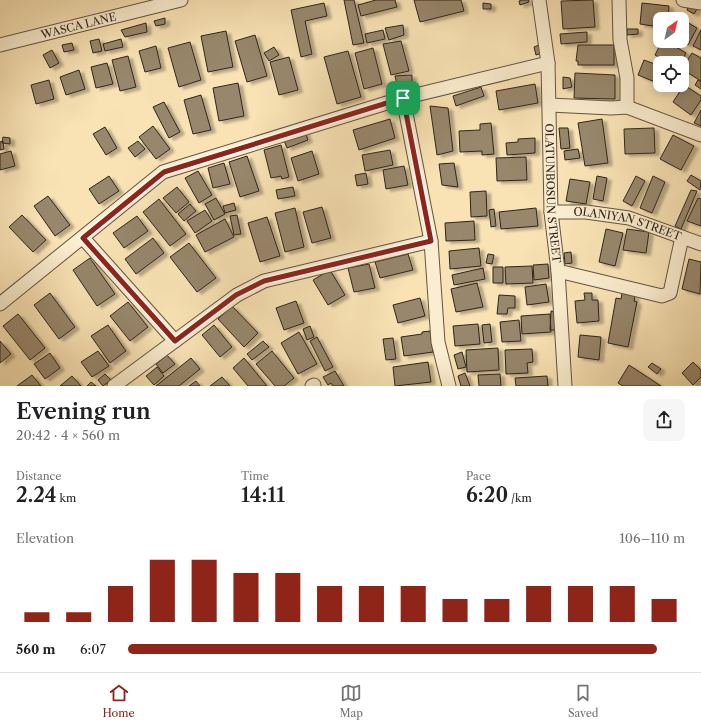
<!DOCTYPE html>
<html lang="en">
<head>
<meta charset="utf-8">
<style>
	:root { --surface:#fff; --page:#f6f6f6; --text:#202124; --muted:#757577; --line:#e0e0e0; --accent:#8f2418 }
	body { margin:0; font-family:"Libre Caslon Text",serif; background:var(--page); color:var(--text); height:100vh; display:flex; flex-direction:column; font-size:15px; white-space:nowrap }
	* { box-sizing:border-box; margin:0 }
	p { font-size:13px; color:var(--muted) }
	.icon { flex:none; width:22px; height:22px; fill:none; stroke:currentColor; stroke-width:2; stroke-linecap:round; stroke-linejoin:round }
	.map { position:relative; height:386px; overflow:hidden }
	.drawer { display:flex; flex-direction:column; background:var(--surface); flex:1 }
	.drawer>* { flex:none }
	.needle { width:26px; rotate:34deg }
	.buttons { position:absolute; left:653px; top:12px; display:grid; gap:8px }
	.buttons a { display:grid; place-items:center; width:36px; height:36px; border-radius:8px; background:var(--surface); box-shadow:0 2px 10px #0003; font-size:20px }
	.pin { position:absolute; display:grid; place-items:center; width:34px; height:34px; color:#fff; margin:-17px; border-radius:8px; box-shadow:0 2px 6px #0006 }
	.round { display:grid; place-items:center; flex:none; width:42px; height:42px; border-radius:8px; background:var(--page) }
	.headline { display:flex; align-items:center; justify-content:space-between; height:68px; padding:0 16px }
	h1 { font-size:22px; font-weight:600; line-height:30px }
	.metrics { display:grid; grid-template-columns:repeat(3,1fr); gap:6px; height:68px; padding:4px 16px }
	.metrics div { display:grid; align-content:center }
	.metrics b { font-size:20px; font-weight:600 }
	.metrics small { font-size:11px; font-weight:400 }
	.metrics p { font-size:11px }
	.chart { height:112px; padding:8px 16px }
	.chart p { display:flex; justify-content:space-between }
	.chart svg { width:100%; height:72px; margin-top:4px; stroke:var(--accent); stroke-width:6 }
	ul { padding:0 16px; list-style:none; font-size:13px }
	li { display:grid; grid-template-columns:64px 48px 1fr; align-items:center; height:30px }
	li i { height:10px; border-radius:5px; background:var(--accent) }
	.dock { display:flex; justify-content:space-around; align-items:center; height:56px; border-top:1px solid var(--line); background:var(--surface); font-size:11px; color:var(--muted) }
	.dock a { display:grid; justify-items:center; gap:2px }
	.dock .current { color:var(--accent) }
	.map>svg:first-child { display:block }
	.building { fill:#98876c; stroke:#2f241c; filter:url(#shadow) }
	.lines { fill:none; stroke-linecap:round; stroke-linejoin:round }
	.minor-casing { stroke:#625442; stroke-width:15 }
	.minor { stroke:#fbedcf; stroke-width:13 }
	.route-casing { stroke:#fff; stroke-width:8 }
	.route { stroke:#8f2418; stroke-width:5 }
	.labels { text-anchor:middle; dominant-baseline:central; stroke-width:3; stroke-linejoin:round; paint-order:stroke }
	.street-label { font-size:11px; fill:#2f241c; stroke:#fbedcf }
</style>
</head>
<body>
<div class="map">
<svg width="701" height="386" viewBox="0 0 701 386">
	<defs>
		<filter id="shadow"><feDropShadow dx="4.5" dy="2.5" stdDeviation="1" flood-color="#0004"/></filter>
	</defs>
	<rect width="100%" height="100%" fill="#f9e3b5"/>
	<filter id="stains"><feTurbulence type="fractalNoise" baseFrequency=".005" numOctaves="4"/><feColorMatrix values="0 0 0 0 .2 0 0 0 0 .09 0 0 0 0 .02 0 0 0 .5 -.17"/></filter>
	<radialGradient id="worn" r=".72"><stop offset=".6" stop-color="#630" stop-opacity="0"/><stop offset="1" stop-color="#630" stop-opacity=".3"/></radialGradient>
	<path class="building" d="M344,0h10l10,43 -11,2z
		M376,0h19l2,7 -36,9 -3,-11z
		M414,0h47l3,11 -44,11z
		M522,0h7v2l-9,3 -1,-4z
		M593,0l2,27 -32,2 -2,-28z
		M324,3l3,13 -22,5 7,33 -11,3 -10,-47z
		M483,3l8,1v5h-8z
		M642,3l27,3 -1,13h-8v8l-20,-3z
		M689,5l8,4 -3,5 -7,-4z
		M165,18v6l-9,2 -2,-5z
		M685,21l12,7 -9,17 -6,-4v-14z
		M146,23l1,9 -22,5 -4,-7z
		M403,25l1,10 -15,5 -4,-12z
		M627,29h11v5l-11,1z
		M383,30l2,9 -18,4 -2,-9z
		M701,30v20l-8,-4z
		M226,31l7,36 -25,5 -7,-36z
		M587,32v10l-26,2 -1,-10z
		M255,35l12,41 -20,6 -12,-41z
		M99,39l3,12 -9,2 -3,-12z
		M121,39l2,8 -18,4 -2,-7z
		M401,41l8,30 -18,4 -8,-31z
		M662,41h4l20,12 -5,10h-11l-15,-8z
		M190,42l11,38 -22,7 -11,-39z
		M72,43l2,7 -10,2 -2,-7z
		M539,45l3,8 -6,2 -2,-8z
		M578,45h36v20h-36v-4h-2z
		M156,46l5,22 -16,4 -6,-21z
		M274,47l5,8 -10,6 -5,-8z
		M373,48l9,36 -18,5 -9,-36z
		M52,50l7,13 -9,5 -7,-13z
		M348,51l13,46 -24,7 -13,-47z
		M692,53l9,5v23l-19,-12z
		M128,56l8,31 -16,4 -8,-31z
		M289,57l9,33 -19,5 -9,-33z
		M644,60l16,6v18l-22,-9z
		M107,63l6,21 -17,4 -5,-21z
		M79,70l6,19 -19,6 -6,-18z
		M575,73l40,2v24l-41,-1z
		M412,75v8l-4,1v4l-6,1 -1,-5h-4l-2,-8z
		M563,77l7,1 2,9 -9,2z
		M49,80l5,19 -18,5 -5,-19z
		M698,80l3,2v7l-6,-4z
		M238,83l6,33 -25,5 -6,-33z
		M535,84l3,19 -39,7 -3,-19z
		M684,85l17,11v4l-10,15 -18,-13z
		M481,87l3,9 -28,10 -3,-10z
		M201,95l10,35 -18,4 -9,-34z
		M164,102l16,30 -11,6 -16,-31z
		M430,106l18,2 5,43 -16,4z
		M701,110v16l-7,-3z
		M390,119l5,19 -36,12 -6,-20z
		M602,119l6,44 -23,3 -7,-43z
		M491,123l3,31 -12,1v-4l-22,1 -1,-21 21,-1v-6z
		M153,126l17,23 -14,10 -17,-22z
		M105,127l12,21 -11,7 -13,-21z
		M559,128h9l2,20 -9,1z
		M654,128l1,25 -30,1 -1,-25z
		M304,130l4,10 -21,8 -4,-10z
		M673,135l21,11 -13,24 -21,-11z
		M3,137l7,1v6l-8,-1z
		M535,138v15l-28,2 -1,-12 12,-1v-3z
		M3,141l1,8 -4,1v-8z
		M138,141l7,8 -10,8 -7,-9z
		M281,145l8,32 -7,2 -1,-3 -10,2 -7,-28z
		M578,149l2,9 -15,2 -1,-9z
		M390,150l3,15 -28,6 -3,-16z
		M11,151l4,15 -15,4v-16z
		M312,151l7,23 -21,7 -7,-23z
		M247,156l12,35 -19,6 -11,-35z
		M526,157l1,23 -30,1 -1,-23z
		M224,163l6,21 -17,4 -5,-20z
		M454,163l4,24 -16,-2 -3,-21z
		M404,166l4,19 -22,4 -3,-19z
		M198,171l14,24 -13,8 -14,-25z
		M366,173l2,11 -11,2 -2,-11z
		M691,175l10,6 -1,9 -13,-9z
		M109,176l10,15 -20,13 -10,-15z
		M597,176l10,2 -4,23 -10,-2z
		M636,176l9,5 -13,25 -9,-5z
		M653,176l12,6 -13,31 -12,-5z
		M570,179l20,3 -4,22 -20,-3z
		M177,187l12,15 -13,11 -13,-15z
		M293,187l2,9 -17,3 -2,-9z
		M691,190l6,1 -16,38 -6,-3z
		M486,191l1,25 -16,1 -1,-25z
		M48,196l22,29 -15,11 -21,-30z
		M216,198l9,16 -11,6 -9,-16z
		M698,198l3,1v27l-14,-5z
		M159,199l27,35 -16,12 -27,-34z
		M234,203l2,7 -11,3 -2,-7z
		M190,204l6,7 -12,10 -6,-7z
		M322,207l9,31 -19,5 -9,-31z
		M295,208l9,39 -19,5 -10,-39z
		M536,208l2,18 -37,3 -2,-17z
		M494,209l2,17 -5,1 -2,-17z
		M205,210l7,11 -17,12 -8,-12z
		M22,215l24,25 -13,12 -24,-25z
		M237,215l4,19 -7,1 -4,-19z
		M137,216l11,15 -24,17 -11,-15z
		M267,217l13,39 -20,6 -12,-39z
		M225,219l9,18 -29,15 -9,-17z
		M474,221l1,19 -29,1 -1,-18z
		M606,229l17,4 -8,33 -16,-4z
		M627,229l22,3 -3,21 -23,-3z
		M153,238l11,15 -28,21 -11,-15z
		M189,243l27,35 -19,14 -27,-35z
		M479,248l2,18 -31,3 -1,-18z
		M571,252l1,11 -7,1 -1,-11z
		M408,254l5,16 -33,8 -5,-16z
		M488,254l6,1 -2,9 -6,-1z
		M90,258l25,36 -18,12 -24,-36z
		M689,259l12,3 -1,32 -18,-5z
		M369,264l6,24 -21,4 -6,-24z
		M548,264l1,14 -15,2 -1,-15z
		M532,266l1,17 -27,1 -1,-17z
		M493,267h10v16h-10z
		M483,268l2,11 -31,6 -2,-10z
		M330,270l15,25 -17,10 -15,-25z
		M477,283l6,24 -27,5 -5,-23z
		M546,284l3,18 -22,3 -2,-18z
		M50,293l25,34 -16,12 -25,-34z
		M584,293h8v7h6l1,21 -22,2 -2,-22 10,-1z
		M622,293l13,3 -1,5 3,1 -9,45 -20,-4 8,-45 5,1z
		M499,295l16,1v12h-7l-1,6h-10z
		M420,298l5,18 -27,7 -5,-18z
		M296,301l8,22 -20,7 -8,-22z
		M128,302l20,25 -18,14 -20,-25z
		M232,306l26,27 -14,14 -26,-28z
		M551,311l6,1 -1,18h-6z
		M18,314l27,34 -15,12 -27,-34z
		M550,314l1,18 -29,2 -1,-18z
		M519,320l2,21 -19,1 -2,-20z
		M478,324l2,20 -25,2 -2,-20z
		M490,324l2,18 -8,1 -2,-18z
		M108,325l18,26 -16,12 -19,-27z
		M214,325l18,22 -12,10 -18,-22z
		M310,326l4,11 -7,3 -4,-11z
		M430,331l3,21 -29,4 -3,-19 21,-3v-2z
		M299,332l18,32 -19,10 -17,-31z
		M580,335l21,2 -2,23 -21,-3z
		M317,337l16,30 -8,4 -15,-30z
		M393,338l3,21 -10,1 -3,-21z
		M0,341l11,13 -11,9z
		M263,341l6,6 -17,13 -5,-6z
		M498,348l1,22 -32,2 -1,-22z
		M532,349l1,13 -6,1 1,10 -22,1 -1,-24z
		M98,351l11,15 -17,11 -11,-15z
		M272,351l22,27 -10,8h-9l-19,-22z
		M462,352l4,15 -8,2 -4,-14z
		M50,353l10,15 -15,11 -11,-15z
		M167,355l8,9 -12,9 -7,-9z
		M191,358l9,11 -21,17h-23z
		M244,358l23,28h-19l-15,-18z
		M428,362l3,20 -36,4 -2,-19z
		M693,362l8,8v7l-8,8 -11,-12z
		M652,363l9,6 -4,5 -9,-7z
		M629,365l32,21h-38l-5,-3z
		M157,367l7,9 -10,9 -8,-9z
		M335,371l9,15h-11l-2,-3 -3,2 -5,-8z
		M465,373l5,13h-9l-3,-10z
		M105,374l6,6 -8,6 -5,-6z
		M500,374l1,12h-22l-1,-11z
		M32,375l9,11h-24z
		M72,376l9,10h-21z
		M547,376l1,10h-32l-1,-8z
		M222,377l8,9h-20z
		M196,381l4,5h-11z
		M91,382l5,4h-9z"/>
	<g class="lines">
		<g class="minor-casing">
			<g id="minor">
				<path id="s1" d="M539,0l9,63 3,149 7,59 7,115"/>
				<path d="M619,0l1,40 7,38v29"/>
				<path d="M683,0l18,3"/>
				<path id="s2" d="M0,45l181,-45"/>
				<path d="M403,98l28,143 7,101 11,44"/>
				<path d="M550,105l61,3 16,-1 74,28"/>
				<path id="s3" d="M551,212h35l43,6 72,26"/>
				<path d="M83,238l92,103"/>
				<path d="M558,271l104,25 8,-3 12,-56"/>
				<path d="M0,304l163,-132 240,-74 145,-35"/>
				<path d="M114,386l123,-91 27,-14 167,-40"/>
				<path d="M312,386l2,-1"/>
			</g>
		</g>
		<use href="#minor" class="minor"/>
	</g>
	<g class="lines">
		<g class="route-casing">
			<path id="route" d="M403,98l28,143 -167,40 -28,14 -61,46 -92,-103 81,-66z"/>
		</g>
		<use href="#route" class="route"/>
	</g>
	<g class="labels">
		<g class="street-label">
			<text stroke="none"><textPath href="#s2" startOffset="81">WASCA LANE</textPath></text>
			<text stroke="none"><textPath href="#s1" startOffset="194">OLATUNBOSUN STREET</textPath></text>
			<text stroke="none"><textPath href="#s3" startOffset="78">OLANIYAN STREET</textPath></text>
		</g>
	</g>
	<rect width="100%" height="100%" filter="url(#stains)"/>
	<rect width="100%" height="100%" fill="url(#worn)"/>
</svg>
<div class="buttons">
<a><svg class="needle" viewBox="-14 -14 28 28"><path d="M0-13l5 13h-10z" fill="#e53935"/><path d="M0 13l5-13h-10z" fill="#757577"/></svg></a>
<a><svg class="icon" aria-label="locate" viewBox="0 0 24 24"><circle cx="12" cy="12" r="6"/><path d="M12 2v4M12 18v4M2 12h4M18 12h4"/></svg></a>
</div>
<div class="pin" style="left:403px;top:98px;background:#1e9e55"><svg class="icon" aria-label="arrive" viewBox="0 0 24 24"><path d="M6 21V4h12l-3 4 3 4H6"/></svg></div>
</div>
<section class="drawer">
<div class="headline"><div><h1>Evening run</h1><p>20:42 · 4 × 560 m</p></div><a class="round"><svg class="icon" aria-label="share" viewBox="0 0 24 24"><path d="M12 15V3M7 8l5-5 5 5M5 13v7h14v-7"/></svg></a></div>
<div class="metrics">
<div><p>Distance</p><b>2.24<small> km</small></b></div>
<div><p>Time</p><b>14:11</b></div>
<div><p>Pace</p><b>6:20<small> /km</small></b></div>
</div>
<div class="chart"><p><span>Elevation</span>106–110 m</p>
<svg viewBox="0 0 160 44" preserveAspectRatio="none"><path d="M5 44V38M15 44V38M25 44V22M35 44V6M45 44V6M55 44V14M65 44V14M75 44V22M85 44V22M95 44V22M105 44V30M115 44V30M125 44V22M135 44V22M145 44V22M155 44V30"/></svg>
</div>
<ul>
<li><b>560 m</b>6:07<i style="width:95%"></i></li>
</ul>
</section>
<nav class="dock">
<a class="current"><svg class="icon" aria-label="home" viewBox="0 0 24 24"><path d="M3 11l9-7 9 7M6 9v11h12V9"/></svg>Home</a>
<a><svg class="icon" aria-label="map" viewBox="0 0 24 24"><path d="M3 6l6-2 6 2 6-2v14l-6 2-6-2-6 2zM9 4v14M15 6v14"/></svg>Map</a>
<a><svg class="icon" aria-label="saved" viewBox="0 0 24 24"><path d="M7 4h10v16l-5-4-5 4z"/></svg>Saved</a>
</nav>
</body>
</html>
